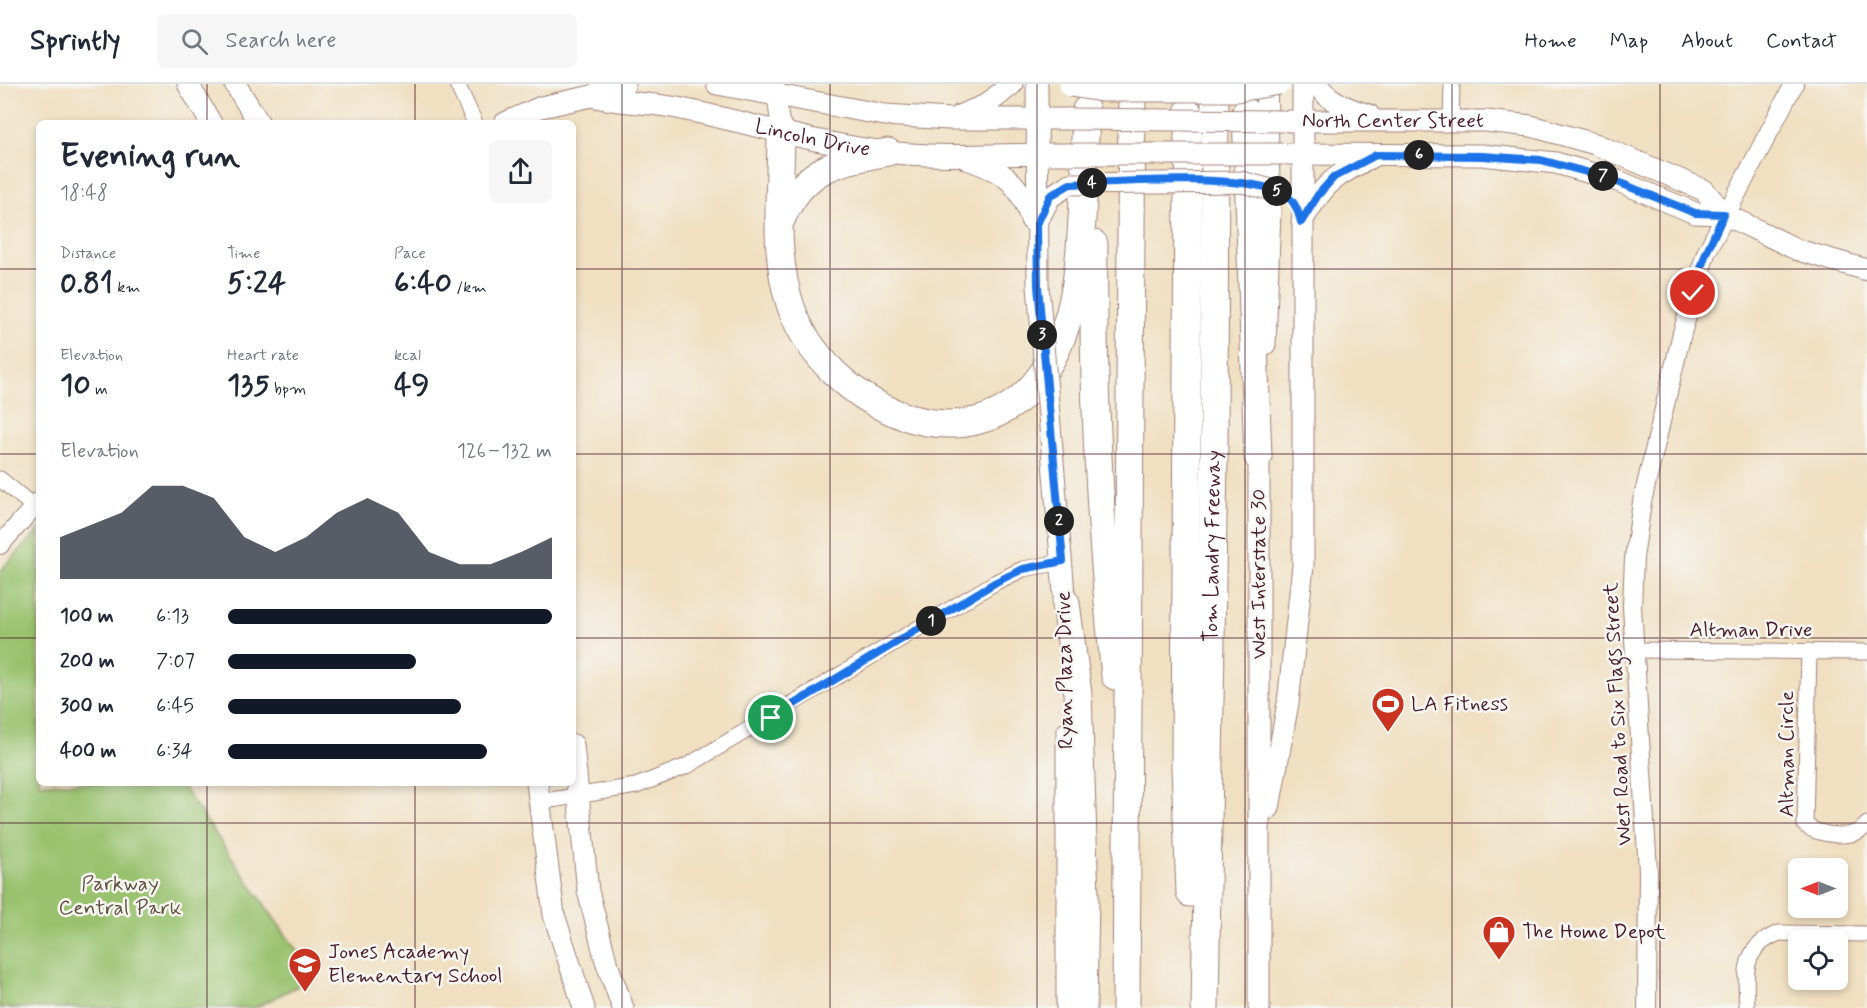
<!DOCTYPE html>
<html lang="en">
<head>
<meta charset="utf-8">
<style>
	:root { --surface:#fff; --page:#f6f6f7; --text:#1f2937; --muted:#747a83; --line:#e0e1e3; --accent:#111827 }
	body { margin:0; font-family:Mynerve,sans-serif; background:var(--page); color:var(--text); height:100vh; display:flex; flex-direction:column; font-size:22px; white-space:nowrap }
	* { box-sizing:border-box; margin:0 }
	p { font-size:20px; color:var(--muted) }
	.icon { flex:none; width:33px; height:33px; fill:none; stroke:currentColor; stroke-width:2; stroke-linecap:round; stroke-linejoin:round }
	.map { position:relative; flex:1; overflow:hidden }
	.side { position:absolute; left:36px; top:36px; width:540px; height:666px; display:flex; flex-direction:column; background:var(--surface); border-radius:9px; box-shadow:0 3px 9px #0003 }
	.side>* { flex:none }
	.needle { width:39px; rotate:270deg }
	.buttons { position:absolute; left:1788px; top:774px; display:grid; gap:12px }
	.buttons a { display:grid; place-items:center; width:60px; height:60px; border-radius:9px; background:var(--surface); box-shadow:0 3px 9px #0003; font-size:30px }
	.pin { position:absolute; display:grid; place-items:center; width:51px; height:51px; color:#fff; margin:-26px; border:3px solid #fff; border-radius:50%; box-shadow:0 2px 6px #0007 }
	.km { position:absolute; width:30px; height:30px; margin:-15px; border-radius:50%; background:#222; color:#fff; font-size:16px; line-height:30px; text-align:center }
	.round { display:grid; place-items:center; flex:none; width:63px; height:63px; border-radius:9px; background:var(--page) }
	.head { display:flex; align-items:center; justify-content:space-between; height:102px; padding:0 24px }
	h1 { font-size:33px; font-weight:700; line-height:45px }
	.metrics { display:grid; grid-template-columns:repeat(3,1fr); gap:9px; height:102px; padding:6px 24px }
	.metrics div { display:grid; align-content:center }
	.metrics b { font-size:30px; font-weight:700 }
	.metrics small { font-size:16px; font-weight:400 }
	.metrics p { font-size:16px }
	.chart { height:168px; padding:12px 24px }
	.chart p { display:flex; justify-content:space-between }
	.chart svg { width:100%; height:108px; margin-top:6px; fill:var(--accent); opacity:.7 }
	ul { padding:0 24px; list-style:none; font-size:20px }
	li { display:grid; grid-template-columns:96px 72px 1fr; align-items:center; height:45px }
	li i { height:15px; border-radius:8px; background:var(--accent) }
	header { display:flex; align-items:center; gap:36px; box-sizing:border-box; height:84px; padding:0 30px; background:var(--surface); border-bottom:2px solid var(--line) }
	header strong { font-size:28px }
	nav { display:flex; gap:33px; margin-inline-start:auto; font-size:21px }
	.search { width:420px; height:54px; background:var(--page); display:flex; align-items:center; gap:15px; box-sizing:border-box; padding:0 21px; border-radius:9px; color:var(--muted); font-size:22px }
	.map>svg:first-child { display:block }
	.green { fill:#9ac26e; stroke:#72704c; stroke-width:1.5 }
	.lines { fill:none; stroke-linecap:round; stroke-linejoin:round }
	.minor-casing { stroke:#9d7f76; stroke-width:17 }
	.tertiary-casing { stroke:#9d7f76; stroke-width:20 }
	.secondary-casing { stroke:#9d7f76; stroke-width:23 }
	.motorway-casing { stroke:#9d7f76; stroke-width:29 }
	.minor { stroke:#fff; stroke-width:15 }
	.tertiary { stroke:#fff; stroke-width:18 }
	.secondary { stroke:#fff; stroke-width:21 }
	.motorway { stroke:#fff; stroke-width:27 }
	.secondary-bridge-casing { stroke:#9d7f76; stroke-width:23; stroke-linecap:butt }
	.secondary-bridge { stroke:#fff; stroke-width:21 }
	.route-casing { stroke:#fff; stroke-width:12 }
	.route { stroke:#1a73e8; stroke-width:8 }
	.grid { fill:none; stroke:#4a1f2b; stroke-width:1.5; stroke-opacity:0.55 }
	.labels { text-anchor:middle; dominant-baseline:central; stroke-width:5; stroke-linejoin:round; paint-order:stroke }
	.street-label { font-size:21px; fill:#4a1f2b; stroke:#f6f6f2 }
	.poi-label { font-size:21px; fill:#4a1f2b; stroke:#f6f6f2; text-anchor:start }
	.park-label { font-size:21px; fill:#62503f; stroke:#f6f6f2 }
</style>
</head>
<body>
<header>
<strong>Sprintly</strong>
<div class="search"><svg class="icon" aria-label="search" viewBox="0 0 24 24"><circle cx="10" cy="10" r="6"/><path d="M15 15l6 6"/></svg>Search here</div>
<nav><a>Home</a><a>Map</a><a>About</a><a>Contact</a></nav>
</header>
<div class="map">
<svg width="1867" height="924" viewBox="0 0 1867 924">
	<rect width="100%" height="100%" fill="#f6f6f2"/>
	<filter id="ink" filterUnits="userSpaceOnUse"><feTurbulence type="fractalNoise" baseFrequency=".0167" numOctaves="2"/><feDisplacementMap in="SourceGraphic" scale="12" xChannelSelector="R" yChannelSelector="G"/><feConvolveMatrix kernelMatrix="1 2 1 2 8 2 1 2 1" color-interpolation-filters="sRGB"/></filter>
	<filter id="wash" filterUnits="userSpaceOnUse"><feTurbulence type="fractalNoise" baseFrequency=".008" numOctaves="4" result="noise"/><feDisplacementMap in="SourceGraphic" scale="24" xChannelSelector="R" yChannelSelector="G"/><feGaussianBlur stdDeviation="1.35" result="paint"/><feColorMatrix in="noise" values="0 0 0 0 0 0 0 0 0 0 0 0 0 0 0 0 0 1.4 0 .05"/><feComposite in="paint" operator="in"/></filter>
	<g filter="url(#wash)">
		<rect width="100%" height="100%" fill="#f0dfc0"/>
		<path class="green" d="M39,446v253h141l135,194 -60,31h-255v-437z"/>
	</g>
	<g filter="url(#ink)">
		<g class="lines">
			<g class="minor-casing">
				<path id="minor" d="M457,0l18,39
					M1451,37l1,-37
					M0,395l34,28
					M1634,566l233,2
					M1809,567l-4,174c14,11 51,16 62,-1
					M539,718l97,-16 51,-20 309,-184 27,-13 40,-7
					M1747,924c-1,-35 -6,-60 32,-75l88,1"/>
			</g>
			<g class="tertiary-casing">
				<path id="tertiary" d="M775,0l6,47
					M0,461l39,-44
					M1647,924l1,-137 -16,-265 2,-48 8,-56 40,-169 24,-80 88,-169"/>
			</g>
			<g class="secondary-casing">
				<g id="secondary">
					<path d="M188,0l23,39"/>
					<path d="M235,0l24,39"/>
					<path d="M717,0l168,31 65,4h120"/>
					<path d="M1037,0l1,202"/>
					<path d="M1317,0c12,18 31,25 52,31"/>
					<path id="s1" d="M592,12c28,8 57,6 85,12 70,14 139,36 210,44 60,7 123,1 183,2"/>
					<path d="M959,32l27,-11 26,-21"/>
					<path id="s2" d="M1289,37h197l45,5 64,18 109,46 20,24"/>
					<path d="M505,39l36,-16 51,-11 18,-10 15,-2"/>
					<path d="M1288,70l194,1 74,8 62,18 77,32 29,1 74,36 69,20"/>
					<path d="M967,75c37,13 53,22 64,61"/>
					<path d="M1038,136l12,-23 20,-13"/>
					<path d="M1302,137c24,-40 31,-44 72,-65"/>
					<path d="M1265,260l5,-133 -4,-127"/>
					<path d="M1051,354l15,179"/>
					<path d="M1067,649v275"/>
					<path d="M573,661l15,146 18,70 17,47"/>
					<path d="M537,699l17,132 30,93"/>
					<path d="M1269,724l19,-105 15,-137v-482"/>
					<path d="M1259,924v-567"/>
				</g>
			</g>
			<g class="motorway-casing">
				<g id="motorway">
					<path d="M1246,28l12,345"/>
					<path d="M781,47c0,57 -9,122 10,176 34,97 179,170 251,67 39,-54 39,-132 42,-197"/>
					<path d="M1188,79v-51"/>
					<path d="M1084,80l2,-54"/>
					<path d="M1188,93l-3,591 5,125"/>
					<path d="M781,136c23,-53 55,-58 107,-68"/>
					<path d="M1094,160c-2,144 6,288 21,432"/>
					<path d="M1066,519l12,91 7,202 -2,112"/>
					<path d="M1126,924l6,-924"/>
					<path id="s3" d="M1205,924l9,-550 1,-374"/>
				</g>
			</g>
			<use href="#minor" class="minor"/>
			<use href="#tertiary" class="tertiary"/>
			<use href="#secondary" class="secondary"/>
			<use href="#motorway" class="motorway"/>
			<g class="secondary-bridge-casing">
				<path id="secondary-bridge" d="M1070,2l31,5h137l41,-7
					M1070,35l213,2
					M1070,70h213
					M1070,100l172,-2 40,11
					M1038,202l13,152"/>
			</g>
			<use href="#secondary-bridge" class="secondary-bridge"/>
		</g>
	</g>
	<g class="lines" filter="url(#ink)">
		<g class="route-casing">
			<path id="route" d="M771,634l225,-136 27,-13 40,-8 -25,-275 -1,-62 13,-28 20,-12c45,-2 181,-12 215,11 10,6 13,16 16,27l17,-27 16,-18 42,-22 106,1 59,4 64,17 90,36 29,1 -18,39 -13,40"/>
		</g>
		<use href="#route" class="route"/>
	</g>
	<path class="grid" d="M207,0v39M415,0v39M622,0v924M830,0v924M1037,0v924M1245,0v924M1452,0v924M1660,0v924M0,185h39M573,185h1294M0,370h39M573,370h1294M0,554h39M573,554h1294M207,699v225M415,699v225M0,739h1867"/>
	<defs>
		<g id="stadium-pin" transform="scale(1.725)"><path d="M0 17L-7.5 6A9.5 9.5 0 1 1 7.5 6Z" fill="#c8321e" stroke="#f6f6f2"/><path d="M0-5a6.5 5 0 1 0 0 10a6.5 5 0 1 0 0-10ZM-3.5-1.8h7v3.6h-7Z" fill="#fff"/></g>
		<g id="shop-pin" transform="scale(1.725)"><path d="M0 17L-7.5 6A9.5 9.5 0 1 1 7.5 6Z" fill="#c8321e" stroke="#f6f6f2"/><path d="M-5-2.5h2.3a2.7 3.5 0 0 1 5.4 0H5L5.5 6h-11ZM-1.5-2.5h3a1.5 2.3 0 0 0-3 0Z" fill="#fff"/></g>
		<g id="school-pin" transform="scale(1.725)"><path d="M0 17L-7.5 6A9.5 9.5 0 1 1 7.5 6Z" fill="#c8321e" stroke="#f6f6f2"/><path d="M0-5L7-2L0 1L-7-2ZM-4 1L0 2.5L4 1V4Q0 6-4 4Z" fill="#fff"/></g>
	</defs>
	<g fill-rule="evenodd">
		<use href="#stadium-pin" x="1388" y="620"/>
		<use href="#shop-pin" x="1499" y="848"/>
		<use href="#school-pin" x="305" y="880"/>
	</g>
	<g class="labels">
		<g class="street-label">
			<text stroke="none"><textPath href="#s2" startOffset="104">North Center Street</textPath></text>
			<text stroke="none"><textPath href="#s1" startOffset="225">Lincoln Drive</textPath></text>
			<text stroke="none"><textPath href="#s3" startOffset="462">Tom Landry Freeway</textPath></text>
			<text transform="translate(1259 490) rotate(-90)">West Interstate 30</text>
			<text x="1751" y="546">Altman Drive</text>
			<text transform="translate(1065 586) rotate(-91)">Ryan Plaza Drive</text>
			<text transform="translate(1618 630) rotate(-93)">West Road to Six Flags Street</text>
			<text transform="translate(1787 670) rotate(-90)">Altman Circle</text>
		</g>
		<g class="poi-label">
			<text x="1411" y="620">LA Fitness</text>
			<text x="1522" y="848">The Home Depot</text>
			<text x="328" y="868">Jones Academy<tspan x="328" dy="24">Elementary School</tspan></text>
		</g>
		<g class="park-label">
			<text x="120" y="800">Parkway<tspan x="120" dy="24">Central Park</tspan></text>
		</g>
	</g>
</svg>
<div class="buttons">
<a><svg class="needle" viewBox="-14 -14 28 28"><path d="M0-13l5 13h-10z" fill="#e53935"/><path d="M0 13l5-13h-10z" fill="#747a83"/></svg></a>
<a><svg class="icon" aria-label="locate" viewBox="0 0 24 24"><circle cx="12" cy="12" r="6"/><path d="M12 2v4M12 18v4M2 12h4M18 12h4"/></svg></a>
</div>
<div class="pin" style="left:771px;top:634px;background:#1e9e55"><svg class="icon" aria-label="arrive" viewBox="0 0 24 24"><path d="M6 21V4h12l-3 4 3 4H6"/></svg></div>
<div class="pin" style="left:1693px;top:209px;background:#d93025"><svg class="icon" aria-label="check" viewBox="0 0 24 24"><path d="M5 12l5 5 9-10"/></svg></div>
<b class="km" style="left:931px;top:537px">1</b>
<b class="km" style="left:1059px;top:437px">2</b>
<b class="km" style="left:1042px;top:251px">3</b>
<b class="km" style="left:1092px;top:99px">4</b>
<b class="km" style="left:1277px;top:107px">5</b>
<b class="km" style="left:1419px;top:71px">6</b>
<b class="km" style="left:1603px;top:92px">7</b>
<section class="side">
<div class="head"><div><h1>Evening run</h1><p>18:48</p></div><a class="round"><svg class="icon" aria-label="share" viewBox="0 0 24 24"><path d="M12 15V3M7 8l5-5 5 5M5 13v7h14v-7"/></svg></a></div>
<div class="metrics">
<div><p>Distance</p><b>0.81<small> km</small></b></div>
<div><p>Time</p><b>5:24</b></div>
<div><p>Pace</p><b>6:40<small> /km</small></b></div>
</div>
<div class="metrics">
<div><p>Elevation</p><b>10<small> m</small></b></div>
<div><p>Heart rate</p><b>135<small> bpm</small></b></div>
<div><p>kcal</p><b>49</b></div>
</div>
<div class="chart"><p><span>Elevation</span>126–132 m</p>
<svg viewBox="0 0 160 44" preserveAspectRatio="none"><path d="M0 44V27L10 22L20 17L30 6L40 6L50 11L60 27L70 33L80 27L90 17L100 11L110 17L120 33L130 38L140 38L150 33L160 27V44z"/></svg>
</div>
<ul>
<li><b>100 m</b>6:13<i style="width:100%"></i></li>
<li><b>200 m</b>7:07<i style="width:58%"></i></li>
<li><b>300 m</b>6:45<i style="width:72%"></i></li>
<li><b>400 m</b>6:34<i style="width:80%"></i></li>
</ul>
</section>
</div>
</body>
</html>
